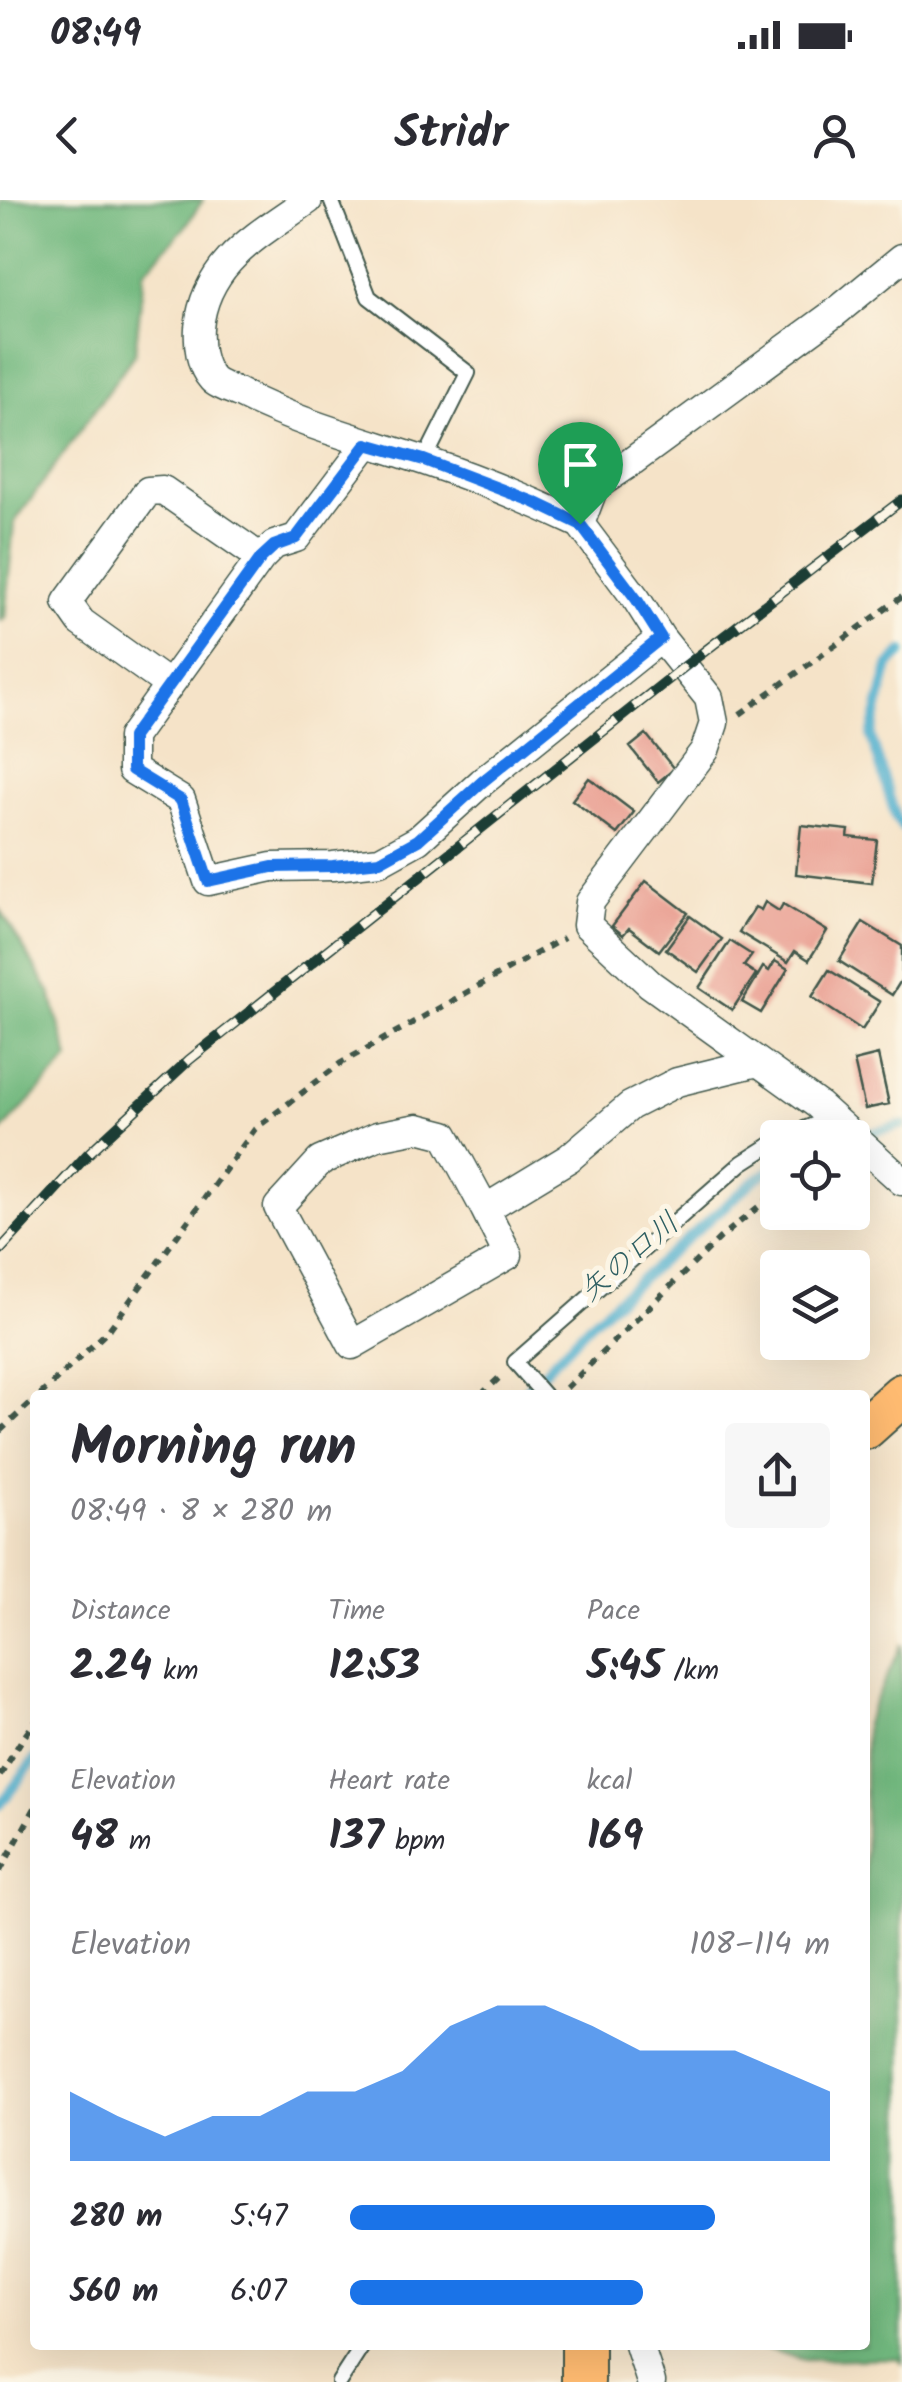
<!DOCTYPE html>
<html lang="en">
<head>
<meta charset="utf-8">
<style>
	:root { --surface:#fff; --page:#f7f7f7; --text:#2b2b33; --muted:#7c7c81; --accent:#1a73e8 }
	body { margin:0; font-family:Kalam,"Klee One",sans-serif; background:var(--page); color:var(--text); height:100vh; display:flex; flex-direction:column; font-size:38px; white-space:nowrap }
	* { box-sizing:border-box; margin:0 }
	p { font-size:32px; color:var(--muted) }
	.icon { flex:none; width:55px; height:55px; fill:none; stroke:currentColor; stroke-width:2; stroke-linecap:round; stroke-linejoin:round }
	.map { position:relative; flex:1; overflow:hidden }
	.panel { position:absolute; left:30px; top:1190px; width:840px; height:960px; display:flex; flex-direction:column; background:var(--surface); border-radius:10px; box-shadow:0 10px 40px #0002 }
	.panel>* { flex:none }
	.fabs { position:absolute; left:760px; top:920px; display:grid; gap:20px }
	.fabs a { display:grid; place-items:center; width:110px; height:110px; border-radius:10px; background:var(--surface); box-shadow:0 10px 40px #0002; font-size:50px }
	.pin { position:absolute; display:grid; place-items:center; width:85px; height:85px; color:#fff; margin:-102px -42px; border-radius:50% 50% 50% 0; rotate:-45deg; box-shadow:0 0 10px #0007 }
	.pin .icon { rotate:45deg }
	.round { display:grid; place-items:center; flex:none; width:105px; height:105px; border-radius:10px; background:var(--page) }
	.summary { display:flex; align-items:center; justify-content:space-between; height:170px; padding:0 40px }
	h1 { font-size:55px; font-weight:600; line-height:75px }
	.metrics { display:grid; grid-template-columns:repeat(3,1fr); gap:15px; height:170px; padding:10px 40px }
	.metrics div { display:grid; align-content:center }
	.metrics b { font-size:42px; font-weight:600 }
	.metrics small { font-size:28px; font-weight:400 }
	.metrics p { font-size:28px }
	.chart { height:280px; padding:20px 40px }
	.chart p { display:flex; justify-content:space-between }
	.chart svg { width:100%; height:180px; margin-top:10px; fill:var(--accent); opacity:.7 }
	ul { padding:0 40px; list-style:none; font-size:32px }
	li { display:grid; grid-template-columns:160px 120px 1fr; align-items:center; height:75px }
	li i { height:25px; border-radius:12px; background:var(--accent) }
	.status { display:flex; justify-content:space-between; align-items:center; height:70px; padding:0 50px; background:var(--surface); direction:ltr }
	.status svg { height:28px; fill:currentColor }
	header { display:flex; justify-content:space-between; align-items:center; height:130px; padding:0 40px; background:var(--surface); font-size:45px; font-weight:600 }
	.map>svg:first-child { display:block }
	.forest { fill:#71b87e; stroke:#487a59; stroke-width:2.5 }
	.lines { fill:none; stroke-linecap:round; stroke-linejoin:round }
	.stream { stroke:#50afce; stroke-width:10 }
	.building { fill:#e8988b }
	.lane-casing { stroke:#3f564a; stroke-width:18 }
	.street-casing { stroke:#3f564a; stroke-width:31 }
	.primary-casing { stroke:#3f564a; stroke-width:46 }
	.path { stroke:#3f564a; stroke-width:6; stroke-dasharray:8 8; stroke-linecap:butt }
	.lane { stroke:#fff; stroke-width:14 }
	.street { stroke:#fff; stroke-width:28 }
	.primary { stroke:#ffbb71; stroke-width:42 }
	.rail-casing { stroke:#1f3d34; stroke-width:11 }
	.rail { stroke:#fcf5e5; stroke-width:8; stroke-dasharray:22; stroke-linecap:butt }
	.route-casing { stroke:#fff; stroke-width:20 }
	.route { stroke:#1a73e8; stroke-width:12 }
	.labels { text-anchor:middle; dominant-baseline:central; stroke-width:10; stroke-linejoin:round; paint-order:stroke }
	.water-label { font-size:30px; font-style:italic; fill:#2e5f62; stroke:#fcf5e5 }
</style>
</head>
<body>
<div class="status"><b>08:49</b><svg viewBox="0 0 49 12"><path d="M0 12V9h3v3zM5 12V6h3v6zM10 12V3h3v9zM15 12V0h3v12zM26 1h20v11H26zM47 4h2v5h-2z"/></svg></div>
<header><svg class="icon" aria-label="back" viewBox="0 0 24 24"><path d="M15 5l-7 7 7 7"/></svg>Stridr<svg class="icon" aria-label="person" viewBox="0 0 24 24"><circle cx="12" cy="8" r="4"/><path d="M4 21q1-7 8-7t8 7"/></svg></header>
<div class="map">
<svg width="902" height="2182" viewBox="0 0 902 2182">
	<rect width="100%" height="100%" fill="#fcf5e5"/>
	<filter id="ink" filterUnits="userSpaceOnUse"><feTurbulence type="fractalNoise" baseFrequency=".01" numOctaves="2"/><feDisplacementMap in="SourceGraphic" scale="20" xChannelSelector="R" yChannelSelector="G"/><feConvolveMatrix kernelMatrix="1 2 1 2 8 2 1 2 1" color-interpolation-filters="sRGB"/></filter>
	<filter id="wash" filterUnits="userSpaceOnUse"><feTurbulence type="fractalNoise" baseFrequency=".0048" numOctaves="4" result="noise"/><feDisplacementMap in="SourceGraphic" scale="40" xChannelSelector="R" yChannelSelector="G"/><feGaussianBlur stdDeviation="2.25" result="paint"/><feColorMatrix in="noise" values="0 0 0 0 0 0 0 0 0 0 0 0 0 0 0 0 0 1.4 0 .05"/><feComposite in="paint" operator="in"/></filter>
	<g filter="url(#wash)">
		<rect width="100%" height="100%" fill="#f5e3c8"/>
		<path class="forest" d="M0,0h203l-18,27 -41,45 -9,81 -121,170 -9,94 -5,4z
			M0,709l50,83 19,67 -69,74z
			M902,1444v719l-5,-5 -93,2 -50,-15h111v-622z"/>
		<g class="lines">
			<path class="stream" d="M902,452l-13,14 -18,70 25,82 6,9
				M859,936l43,-11
				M521,1195l72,-74 163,-142 22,-13
				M0,1605l35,-46"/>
		</g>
		<g id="blocks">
			<path class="building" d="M646,534l28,35 -16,13 -28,-35z
				M589,578l45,34 -17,22 -45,-34z
				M801,625l48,5 -1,7 29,3 -5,43 -76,-9z
				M646,681l42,32 -29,38 -30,-23 -6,7 -11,-9z
				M765,702l14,9 4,-7 44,27 -18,29 -14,-9 -7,11 -49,-30 16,-25 6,3z
				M690,716l32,23 -24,33 -32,-23z
				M863,722l39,24v33l-10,16 -53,-34z
				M730,741l22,14 -8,11 12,8 -24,36 -33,-22z
				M775,761l13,8 -27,44 -19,-11 21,-35 6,4z
				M829,770l51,32 -18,28 -50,-33z
				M878,855l11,49 -24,5 -11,-48z"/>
		</g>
	</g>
	<g filter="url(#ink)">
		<use href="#blocks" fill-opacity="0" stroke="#3f564a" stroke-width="2.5"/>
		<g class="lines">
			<g class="lane-casing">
				<path id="lane" d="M331,0l38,97 99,76 -44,88
					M782,938l49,-20
					M544,1195l-29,-33 227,-199 36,-23
					M339,2182l24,-37"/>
			</g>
			<g class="street-casing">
				<path id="street" d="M308,0c-49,35 -103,62 -109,128 -1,16 1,38 13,51 5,6 19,10 27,14 58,30 123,47 186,68 53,18 105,39 155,63
					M902,58l-66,54 -209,153 -33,22 -14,37 57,76 24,38 48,60 5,25 -9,27 -115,152 -3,23 63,59 168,121 84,76
					M367,244l-71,94 -22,7 -13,13 -129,179v33l49,30 27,81 64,-14 61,-1 47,-5 38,-21 64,-58 179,-144
					M169,485l-88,-63 -14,-20 81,-111 15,-1 98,68
					M485,1009l-40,-74 -27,-7 -41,8 -57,25 -42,46 74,138 156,-90 -23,-46 84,-51 61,-52 47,-24 81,-20
					M639,2145l12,37"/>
			</g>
			<g class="primary-casing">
				<path id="primary" d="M865,1228l37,-33
					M583,2182v-37"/>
			</g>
			<path class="path" d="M740,514l162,-117
				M566,1188l154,-150 58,-47
				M40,1195l68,-64 147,-202 86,-66 223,-125
				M481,1195l19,-18
				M0,1231l35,-32
				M0,1576l21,-35 14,-19
				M0,1671l35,-63"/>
			<use href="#lane" class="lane"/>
			<use href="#street" class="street"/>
			<use href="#primary" class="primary"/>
			<g class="rail-casing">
				<path id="rail" d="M0,1050l88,-96 101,-94 495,-393 218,-167"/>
			</g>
			<use href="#rail" class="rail"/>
		</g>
	</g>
	<g class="lines" filter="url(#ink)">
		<g class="route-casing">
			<path id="route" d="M367,244l57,16 110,42 46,22 57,76 24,38 -179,144 -64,58 -38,21 -47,5 -61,1 -64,14 -27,-81 -49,-30v-33l129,-179 13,-12 22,-8z"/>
		</g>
		<use href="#route" class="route"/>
	</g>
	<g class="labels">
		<g class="water-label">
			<text transform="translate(630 1058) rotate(-40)">矢の口川</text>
		</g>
	</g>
</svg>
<div class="fabs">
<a><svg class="icon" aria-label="locate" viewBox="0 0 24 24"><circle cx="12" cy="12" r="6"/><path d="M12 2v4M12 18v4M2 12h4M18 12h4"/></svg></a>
<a><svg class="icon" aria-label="layers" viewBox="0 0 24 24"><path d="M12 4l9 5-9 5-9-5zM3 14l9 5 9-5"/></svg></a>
</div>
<div class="pin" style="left:580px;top:324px;background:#1e9e55"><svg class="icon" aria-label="arrive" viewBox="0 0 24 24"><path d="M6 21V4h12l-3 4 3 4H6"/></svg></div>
<section class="panel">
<div class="summary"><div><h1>Morning run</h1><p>08:49 · 8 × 280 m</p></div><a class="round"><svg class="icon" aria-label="share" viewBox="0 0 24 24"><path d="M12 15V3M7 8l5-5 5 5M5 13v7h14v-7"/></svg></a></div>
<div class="metrics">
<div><p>Distance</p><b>2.24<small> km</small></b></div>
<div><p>Time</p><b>12:53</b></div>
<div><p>Pace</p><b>5:45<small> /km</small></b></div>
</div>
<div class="metrics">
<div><p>Elevation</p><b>48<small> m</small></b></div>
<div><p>Heart rate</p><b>137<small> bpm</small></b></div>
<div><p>kcal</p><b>169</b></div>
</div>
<div class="chart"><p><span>Elevation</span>108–114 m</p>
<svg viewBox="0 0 160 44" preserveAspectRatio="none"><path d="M0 44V27L10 33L20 38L30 33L40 33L50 27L60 27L70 22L80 11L90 6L100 6L110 11L120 17L130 17L140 17L150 22L160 27V44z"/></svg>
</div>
<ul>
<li><b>280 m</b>5:47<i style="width:76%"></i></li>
<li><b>560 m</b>6:07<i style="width:61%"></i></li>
</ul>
</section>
</div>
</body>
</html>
